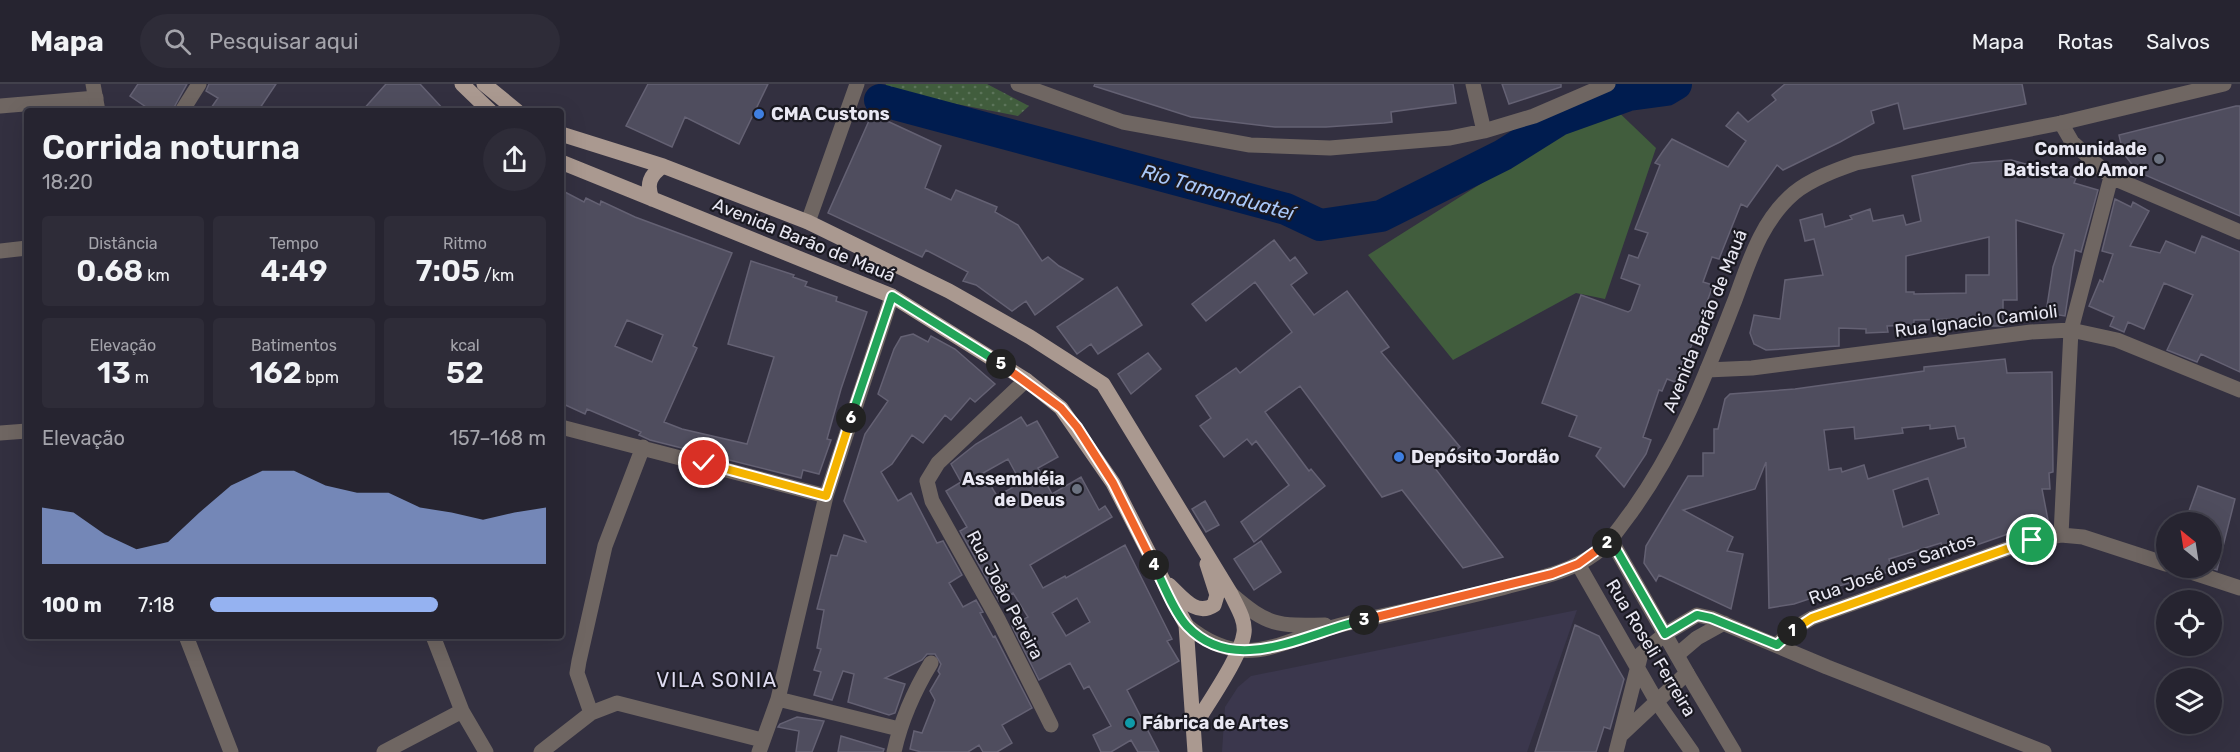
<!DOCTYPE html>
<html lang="pt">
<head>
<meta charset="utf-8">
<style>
	:root { --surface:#262430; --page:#2e2c38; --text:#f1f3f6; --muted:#a4a4ab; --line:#42414c; --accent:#95b2f1 }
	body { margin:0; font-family:Rubik,sans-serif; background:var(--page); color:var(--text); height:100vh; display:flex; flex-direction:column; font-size:22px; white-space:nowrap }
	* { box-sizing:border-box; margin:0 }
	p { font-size:20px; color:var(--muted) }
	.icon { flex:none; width:33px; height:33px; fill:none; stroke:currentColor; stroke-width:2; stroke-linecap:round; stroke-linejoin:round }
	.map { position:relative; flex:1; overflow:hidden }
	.details { position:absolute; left:24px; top:24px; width:540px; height:531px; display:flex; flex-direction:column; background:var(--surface); border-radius:6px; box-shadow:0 6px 24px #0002,0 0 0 2px var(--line) }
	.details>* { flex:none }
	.needle { width:39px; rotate:330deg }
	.tools { position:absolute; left:2156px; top:428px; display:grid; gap:12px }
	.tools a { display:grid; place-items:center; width:66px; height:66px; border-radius:50%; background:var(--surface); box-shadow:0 6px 24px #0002,0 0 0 2px var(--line); font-size:30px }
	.pin { position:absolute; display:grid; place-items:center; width:51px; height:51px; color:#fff; margin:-26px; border:3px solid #fff; border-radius:50%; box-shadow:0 2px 6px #0007 }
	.km { position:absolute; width:30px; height:30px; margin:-15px; border-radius:50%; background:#222; color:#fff; font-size:16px; line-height:30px; text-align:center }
	.round { display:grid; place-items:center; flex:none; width:63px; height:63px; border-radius:32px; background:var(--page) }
	.headline { display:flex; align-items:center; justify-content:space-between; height:102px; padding:0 18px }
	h1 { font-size:33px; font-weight:600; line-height:45px }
	.metrics { display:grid; grid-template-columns:repeat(3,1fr); gap:9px; height:102px; padding:6px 18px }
	.metrics div { display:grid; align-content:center; border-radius:6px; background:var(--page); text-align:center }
	.metrics b { font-size:30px; font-weight:600 }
	.metrics small { font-size:16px; font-weight:400 }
	.metrics p { font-size:16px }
	.chart { height:168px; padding:12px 18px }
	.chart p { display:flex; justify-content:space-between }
	.chart svg { width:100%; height:108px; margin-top:6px; fill:var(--accent); opacity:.7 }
	ul { padding:0 18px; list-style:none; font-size:20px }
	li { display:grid; grid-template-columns:96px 72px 1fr; align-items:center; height:45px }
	li i { height:15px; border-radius:8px; background:var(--accent) }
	header { display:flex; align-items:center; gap:36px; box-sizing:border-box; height:84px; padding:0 30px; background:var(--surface); border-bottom:2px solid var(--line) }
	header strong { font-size:28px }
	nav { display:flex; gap:33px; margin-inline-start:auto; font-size:21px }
	.search { width:420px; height:54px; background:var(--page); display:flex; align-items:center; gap:15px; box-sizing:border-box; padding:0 21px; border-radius:33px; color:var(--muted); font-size:22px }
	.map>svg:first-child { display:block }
	.built { fill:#3b374d }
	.grass { fill:#415d3d }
	.park { fill:url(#park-dots) }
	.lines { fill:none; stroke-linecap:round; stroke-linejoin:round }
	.river { stroke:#001c4f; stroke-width:32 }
	.building { fill:#4f4d5e; stroke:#646173; stroke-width:1.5; fill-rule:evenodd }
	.minor { stroke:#6f6662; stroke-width:15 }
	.tertiary { stroke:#6f6662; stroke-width:15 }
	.primary { stroke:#aa9990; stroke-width:15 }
	.split-1-casing { stroke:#fff; stroke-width:12 }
	.split-2-casing { stroke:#fff; stroke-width:12 }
	.split-3-casing { stroke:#fff; stroke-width:12 }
	.split-4-casing { stroke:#fff; stroke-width:12 }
	.split-5-casing { stroke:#fff; stroke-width:12 }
	.split-6-casing { stroke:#fff; stroke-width:12 }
	.split-7-casing { stroke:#fff; stroke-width:12 }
	.split-1 { stroke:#f5b400; stroke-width:8 }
	.split-2 { stroke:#22a559; stroke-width:8 }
	.split-3 { stroke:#f0652b; stroke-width:8 }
	.split-4 { stroke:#22a559; stroke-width:8 }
	.split-5 { stroke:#f0652b; stroke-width:8 }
	.split-6 { stroke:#22a559; stroke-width:8 }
	.split-7 { stroke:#f5b400; stroke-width:8 }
	.shop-dot { fill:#3f7fe0; stroke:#1a1921; stroke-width:2 }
	.worship-dot { fill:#6b7280; stroke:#1a1921; stroke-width:2 }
	.culture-dot { fill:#0f9aa8; stroke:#1a1921; stroke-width:2 }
	.labels { text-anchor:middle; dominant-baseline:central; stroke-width:4.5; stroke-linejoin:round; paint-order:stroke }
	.poi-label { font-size:18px; font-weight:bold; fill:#e9e8f3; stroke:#1a1921; text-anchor:start }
	.street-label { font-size:18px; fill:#e9e8f3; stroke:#1a1921 }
	.water-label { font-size:20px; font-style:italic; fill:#aac9fb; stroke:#1a1921 }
	.neighbourhood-label { font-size:20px; letter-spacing:1.5px; fill:#dedbf0; stroke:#1a1921 }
</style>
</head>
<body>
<header>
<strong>Mapa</strong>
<div class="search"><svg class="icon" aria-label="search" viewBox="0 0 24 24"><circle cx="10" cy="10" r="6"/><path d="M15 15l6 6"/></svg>Pesquisar aqui</div>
<nav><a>Mapa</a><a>Rotas</a><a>Salvos</a></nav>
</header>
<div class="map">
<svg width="2240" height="668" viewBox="0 0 2240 668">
	<defs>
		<pattern id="park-dots" width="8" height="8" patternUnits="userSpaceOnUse" patternTransform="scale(1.5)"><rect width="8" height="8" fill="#415d3d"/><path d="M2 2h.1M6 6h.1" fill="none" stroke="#5c745a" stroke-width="1.8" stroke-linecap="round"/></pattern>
	</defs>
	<rect width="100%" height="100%" fill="#333040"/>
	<path class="built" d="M1577,526l-50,142h-305l3,-45 13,-20 13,-11z"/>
	<path class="grass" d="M1609,19l47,45 -51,151 -29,-6 -123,67 -85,-105z"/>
	<path class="park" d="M886,0h101l42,22 -11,10 -134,-26z"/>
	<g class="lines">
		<path class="river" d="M880,16l406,109 34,16 61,-9 122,-61 56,-35 70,-25 37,-5 10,-6"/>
	</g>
	<path class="building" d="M138,0h49l-15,27h-20l-22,-15z
		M209,0h67l-18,27h-49l9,-13 -12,-7z
		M386,0h34l25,27h-83z
		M648,0h120l-29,60 -54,-27 -13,30 -46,-21z
		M1095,0h358l3,19 -65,9 1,10 -8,1 -58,4h-51l-84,-10 -97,-31z
		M1502,0h59v3l-52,17z
		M1785,0h237l4,20 -122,25 -6,-26 -27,8 3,12 -34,19 -57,28 -6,-5 -30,42 -6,-3 -22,55 -7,-2 -9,25 10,3 -26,73 -3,-1 -9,25 -8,-3 -5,12 -3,-1 -16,47 8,3 -5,14 -22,33 -28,-31 5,-8 -32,-12 8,-20 -35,-13 39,-108 47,17 3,-2 9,-25 -19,-7 8,-23 9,3 10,-25 -13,-4 25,-64 -5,-2 8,-12 9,-12 56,28 18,-26 -20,-15 12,-14 10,10 28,-22 -4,-5z
		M2236,22h4v110l-102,-44 -15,-19 -4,-18z
		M872,30l69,32 -16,42 26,12 5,-10 41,17 -2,5 23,13 24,36 6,-4 11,9 24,13 -48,36 -9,-14 -14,10 -36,-26 -13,-4 5,-9 -42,-22 -4,7 -94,-44z
		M2011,76l65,18 -2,5 24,7 -17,62 -6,-2 -10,66 -19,-3 7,-46 11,-33 -48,-14 1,80h-14v26h-36v-7l-53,1v5l-27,1 1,6 -22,1v-4l-27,-1v18l-73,4 -12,-6 -4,-11 4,-18 26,4 5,-39 38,-5 -9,-36 -9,2 -5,-21 22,-6 3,13 27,-8 -2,-3 20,-7 3,12 30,-6 3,10 15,-4 -9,-45 60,-13zM1989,153v38h-23v18l-52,1v-2h-8v-36z
		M561,106l23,12 2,-4 14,7 1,-4 34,16 97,36 -39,93 4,2 -33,74 18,7 65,15 27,-87 -46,-13 23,-83 43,14 -1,2 14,5 -2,4 32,11 -1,4 31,11 -26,77 -14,50 4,1 -12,34 -16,-4 -2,8 -151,-38 -11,-5 2,-3 -54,-23 -2,5 -24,-11zM627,236l36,15 -11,27 -37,-16z
		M2115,115l16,8 2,-5 16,9 -19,35 30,7 6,-12 29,12 7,-17 38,16v120l-39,-18 -4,8 -30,-12 26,-55 -29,-12 -20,46 -16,-7 -4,10 -14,-6 4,-9 -25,-11 11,-26 3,2 10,-28 -11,-3z
		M1274,156l16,21 5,-4 12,16 -16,12 23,30 33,-24 42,56 -8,5 79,95 -26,20 69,90 -40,11 -61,-78 -20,7 -82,-111 -35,26 44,59 2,-2 14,17 -71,56 -13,-20 48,-37 -33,-44 -4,4 -5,-6 -23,18 -24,-31 11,-8 -15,-22 40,-28 4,5 52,-41 -37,-50 -49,39 -14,-17z
		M1117,203l25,38 -44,29 -7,-10 -14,10 -20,-27z
		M913,250l15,8 3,-6 24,13 40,35 -20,18 -5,-4 -19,22 -6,-5 -22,28 -11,-8 -20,29 -11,8 17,29 13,-8 26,50 6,-2 19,34 -13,8 14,24 13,-7 7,12 -3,1 13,24 2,-1 37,72 -30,17 10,18 -15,9h-14l-4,-7 -11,7h-47l-11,-3 4,-18 8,2 13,-33 -5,-9 10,-17 -2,-3 3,-7 -6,-10h-8l-5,6 -37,18 20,6 -10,29 -6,2 -41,-13 6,-28 -11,-3 -11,29 -18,-5 7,-23 -7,-2 7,-21 -4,-1 7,-38 -7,-1 14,-54 6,1 7,-21 22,7 -22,-41 21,-67 23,-33 -10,-7 16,-45 7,-12z
		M1148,269l13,16 -30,25 -13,-20z
		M2005,275l2,14 45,-1 1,100 -4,1 1,16h-8l6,31 -80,28 -24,5 -3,-10 -52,16 3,12 -71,20v4l-27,9 -25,4 -3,-146 -11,27 -72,21 50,27 -6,14 16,3 -12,55 -72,-34 -3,6 -12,-18 2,-17 42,-70h15v-23h11v-24h4l7,-30 5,-5 65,-5 129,-18v-4zM1930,341v4l25,-3 3,13 6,-1 2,9 -98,32 -4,-14 -22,7 -1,-4 -12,2 -5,-40 30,-3 1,12 48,-6 -1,-5zM1928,394l11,36 -36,13 -10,-37z
		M1021,333l6,9 10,-5 21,36 -20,11 14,26 29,-17 18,33 6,-4 7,11 -82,48 13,23 22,-12 1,2 59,-33 47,94 -5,2 12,20 -52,29 32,62h-21l-7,-12 -20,12h-10l-8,-17 18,-9 -22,-40 -5,3 -14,-26 -31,17 -27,-54 16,-9 -15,-24 -14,8 -39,-70 7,-4 -21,-36 15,-9 -10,-18 25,-20zM1008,375l13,24 -24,13 -14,-23zM1077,514l13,24 -24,14 -14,-23z
		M2198,402l37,13 -18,71 -6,-2v-46h-26z
		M1205,417l14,24 -13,7 -14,-23z
		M1261,457l20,31 -27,18 -20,-31z
		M1575,541l24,11 25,43 -14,50 -6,-2 -8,25h-61z
		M797,633l27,4 -12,31h-16l3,-21 -21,-4 2,-3z
		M841,652l43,13 -1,3h-45z"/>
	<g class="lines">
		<path class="minor" d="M1018,0l105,38 127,23 80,3 120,-10 34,-7 50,-15 74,-32
			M1473,0l11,47
			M0,22l96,-8
			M182,27l17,-27
			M2061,39l11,19 39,35 129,55
			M808,138l49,-138
			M0,167l27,-3
			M1707,286l45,-2 279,-36 40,-2 46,10 123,50
			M1026,296l-88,83 -11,18 5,20 67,120 52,104
			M561,343l265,69
			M0,349l27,-2
			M2061,451l10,-205 40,-153
			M2176,483l64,21
			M1665,550l32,-19 14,3 116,49 217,85
			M433,552l29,75 24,41
			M1777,561l16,-16 19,-11 220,-78 29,-5 22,2 83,27
			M1677,571l20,-17 27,-15
			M1687,589l47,79
			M778,615l121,30
			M1657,618l35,50
			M591,629l-14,-40 2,-12 26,-115 38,-99
			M384,668l78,-41
			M541,668l50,-39 26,-10 145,37
			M759,668l19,-53 48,-203 66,-200
			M894,668c7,-32 20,-61 37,-89"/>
		<path class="tertiary" d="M93,0l5,27
			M1611,456l76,133 -66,62
			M1578,480l79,138
			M1231,510c37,32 46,32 94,31
			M1186,541c62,51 97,12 163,-2 51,-11 102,-22 153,-35 32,-9 67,-15 94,-35 15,-11 25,-28 36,-42 48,-67 73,-135 103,-211 14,-38 26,-79 59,-107 17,-14 42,-23 62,-30l205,-40 163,-39
			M186,552l45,116
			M1616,668l25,-98 24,-20"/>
		<path class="primary" d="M462,0l28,27
			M484,0l33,27
			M561,50l102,32 145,56 141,69 81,46 73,47 128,210c5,11 15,26 13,39 -3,24 -37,71 -50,94
			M561,78l331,134 134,84 35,28 52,75 73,142 9,127
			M652,115c-6,-15 -2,-24 11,-33
			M1169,501c13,12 27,32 45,20l3,-10 -10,-31"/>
	</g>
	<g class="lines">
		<g class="split-1-casing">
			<path id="split-1" d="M1792,547l20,-13 220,-78"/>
		</g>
		<g class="split-2-casing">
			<path id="split-2" d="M1607,459l4,-3 54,94 32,-19 14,3 66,27 15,-14"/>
		</g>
		<g class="split-3-casing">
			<path id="split-3" d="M1364,536l188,-46 26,-10 29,-21"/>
		</g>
		<g class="split-4-casing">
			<path id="split-4" d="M1154,481c9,18 20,47 33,61 49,52 120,6 177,-6"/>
		</g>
		<g class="split-5-casing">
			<path id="split-5" d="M1001,280l60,44 16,19 36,56 41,82"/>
		</g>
		<g class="split-6-casing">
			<path id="split-6" d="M851,334l41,-122 109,68"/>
		</g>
		<g class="split-7-casing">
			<path id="split-7" d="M704,379l122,33 25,-78"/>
		</g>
		<use href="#split-1" class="split-1"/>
		<use href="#split-2" class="split-2"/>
		<use href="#split-3" class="split-3"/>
		<use href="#split-4" class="split-4"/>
		<use href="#split-5" class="split-5"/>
		<use href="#split-6" class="split-6"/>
		<use href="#split-7" class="split-7"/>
	</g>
	<g class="shop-dot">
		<circle cx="759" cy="30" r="6"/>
		<circle cx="1399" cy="373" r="6"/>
	</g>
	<g class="worship-dot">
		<circle cx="2159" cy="75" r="6"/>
		<circle cx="1077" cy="405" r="6"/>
	</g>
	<circle class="culture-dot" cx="1130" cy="639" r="6"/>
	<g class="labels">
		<g class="poi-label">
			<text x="771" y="30">CMA Custons</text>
			<text x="2147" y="65" text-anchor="end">Comunidade<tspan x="2147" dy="21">Batista do Amor</tspan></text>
			<text x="1411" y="373">Depósito Jordão</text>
			<text x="1065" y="395" text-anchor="end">Assembléia<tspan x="1065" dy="21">de Deus</tspan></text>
			<text x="1142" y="639">Fábrica de Artes</text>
		</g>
		<g class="street-label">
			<text transform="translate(804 156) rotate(22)">Avenida Barão de Mauá</text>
			<text transform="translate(1705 237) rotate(-68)">Avenida Barão de Mauá</text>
			<text transform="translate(1976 237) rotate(-7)">Rua Ignacio Camioli</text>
			<text transform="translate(1892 485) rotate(-20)">Rua José dos Santos</text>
			<text transform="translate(1005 511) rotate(62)">Rua João Pereira</text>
			<text transform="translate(1651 564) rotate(59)">Rua Roseli Ferreira</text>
		</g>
		<g class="water-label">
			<text transform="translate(1218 108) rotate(16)">Rio Tamanduateí</text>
		</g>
		<g class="neighbourhood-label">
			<text x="717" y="596">VILA SONIA</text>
		</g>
	</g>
</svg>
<div class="tools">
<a><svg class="needle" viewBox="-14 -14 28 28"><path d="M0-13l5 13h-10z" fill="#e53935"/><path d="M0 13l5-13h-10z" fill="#a4a4ab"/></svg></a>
<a><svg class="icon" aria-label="locate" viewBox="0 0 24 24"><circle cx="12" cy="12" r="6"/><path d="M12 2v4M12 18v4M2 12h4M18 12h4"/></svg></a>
<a><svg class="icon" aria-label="layers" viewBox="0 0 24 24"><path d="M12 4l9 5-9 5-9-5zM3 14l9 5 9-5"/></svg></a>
</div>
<div class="pin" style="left:2032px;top:456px;background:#1e9e55"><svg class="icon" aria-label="arrive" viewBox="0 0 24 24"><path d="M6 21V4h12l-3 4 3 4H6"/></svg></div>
<div class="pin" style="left:704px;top:379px;background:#d93025"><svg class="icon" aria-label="check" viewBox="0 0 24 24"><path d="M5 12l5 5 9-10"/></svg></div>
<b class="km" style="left:1792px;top:547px">1</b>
<b class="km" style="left:1607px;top:459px">2</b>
<b class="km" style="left:1364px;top:536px">3</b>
<b class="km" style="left:1154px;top:481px">4</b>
<b class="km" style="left:1001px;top:280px">5</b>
<b class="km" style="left:851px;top:334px">6</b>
<section class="details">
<div class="headline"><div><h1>Corrida noturna</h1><p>18:20</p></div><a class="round"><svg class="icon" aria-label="share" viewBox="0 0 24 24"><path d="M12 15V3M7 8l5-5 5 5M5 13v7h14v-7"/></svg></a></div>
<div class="metrics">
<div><p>Distância</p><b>0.68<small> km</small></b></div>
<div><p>Tempo</p><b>4:49</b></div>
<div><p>Ritmo</p><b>7:05<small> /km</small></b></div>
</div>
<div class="metrics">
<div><p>Elevação</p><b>13<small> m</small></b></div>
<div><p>Batimentos</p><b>162<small> bpm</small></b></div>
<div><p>kcal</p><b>52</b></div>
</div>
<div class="chart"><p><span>Elevação</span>157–168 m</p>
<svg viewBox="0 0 160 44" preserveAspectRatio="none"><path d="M0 44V21L10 23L20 32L30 38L40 35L50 23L60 12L70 6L80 6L90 12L100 15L110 15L120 21L130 23L140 26L150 23L160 21V44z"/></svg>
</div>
<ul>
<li><b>100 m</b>7:18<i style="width:68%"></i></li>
</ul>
</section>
</div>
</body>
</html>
